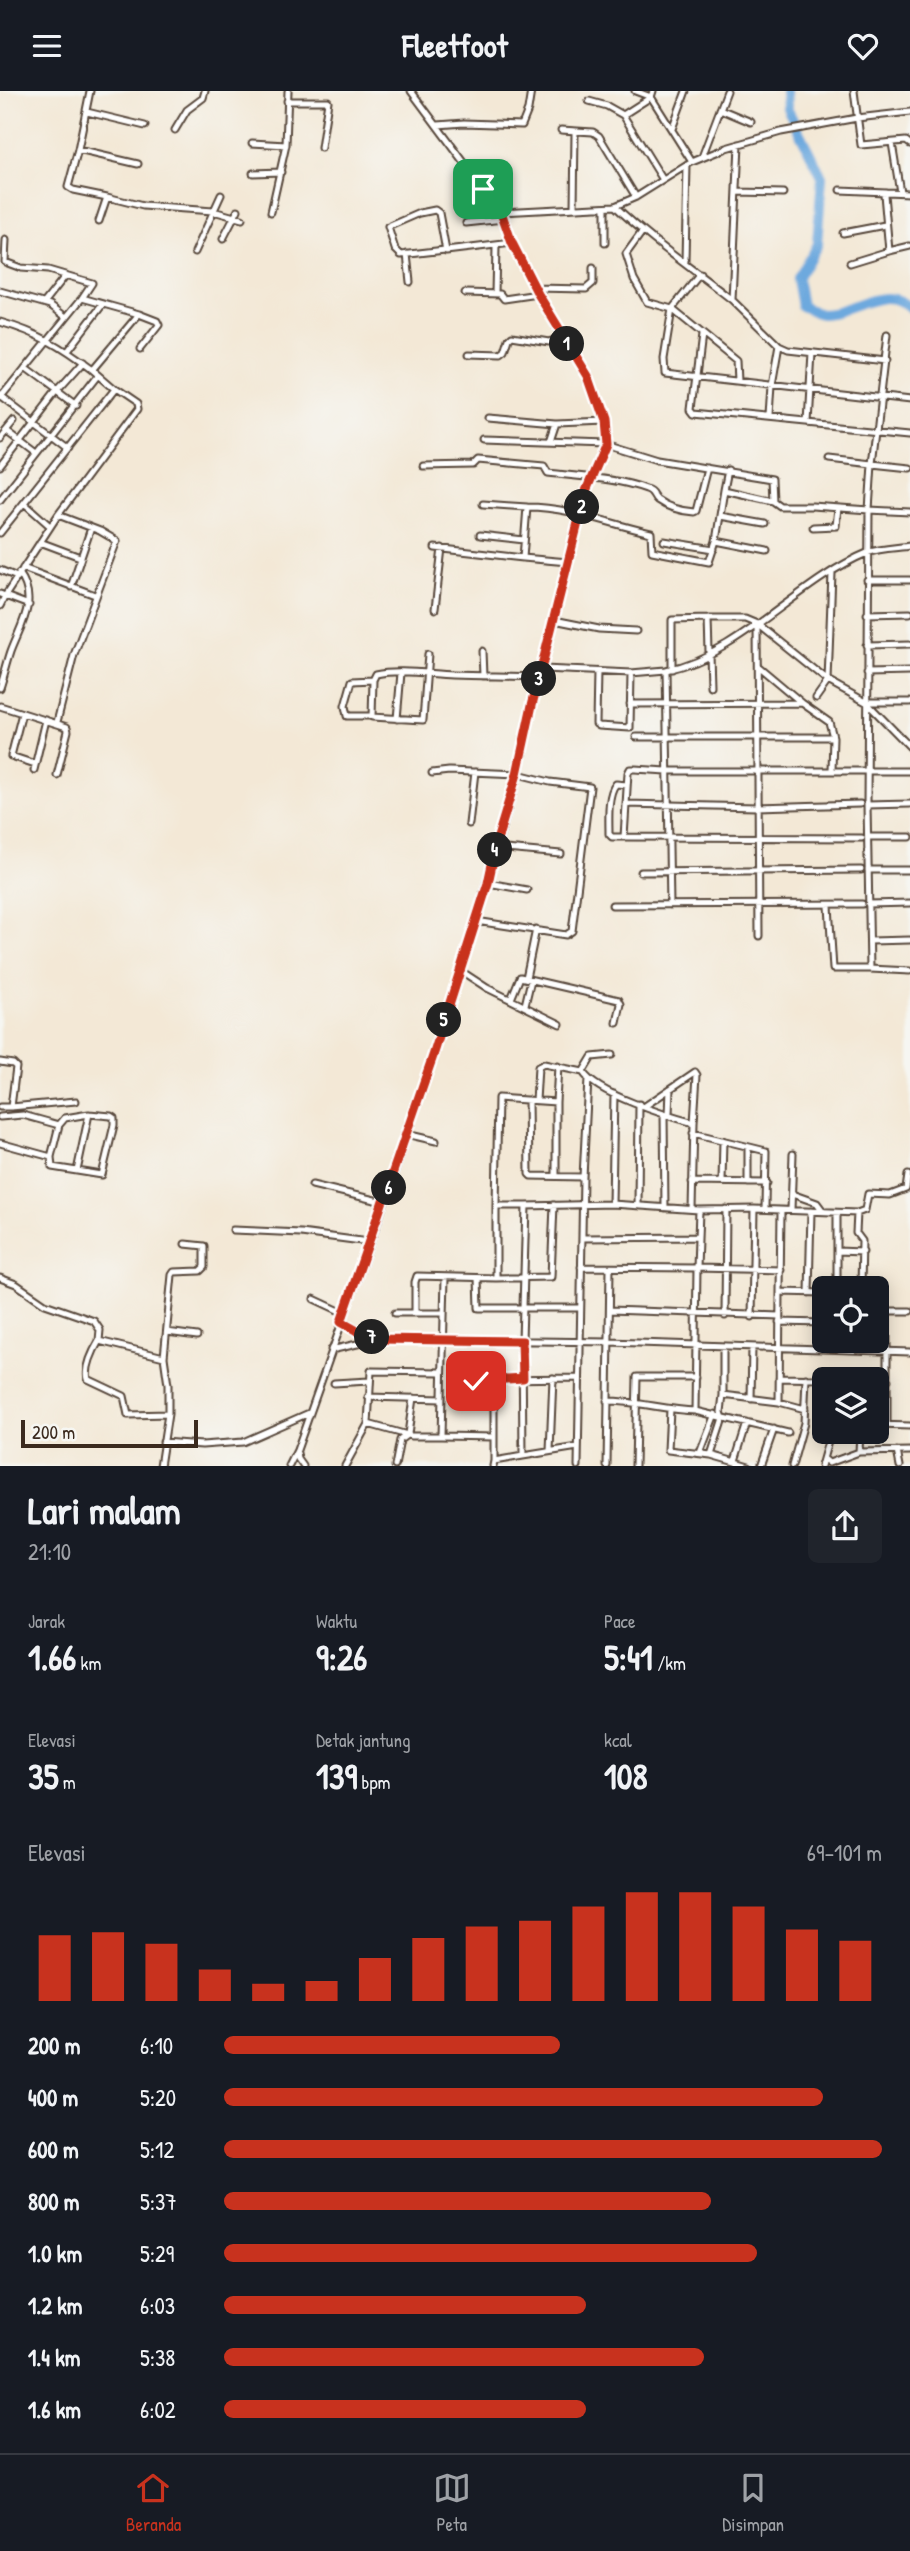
<!DOCTYPE html>
<html lang="id">
<head>
<meta charset="utf-8">
<style>
	:root { --surface:#171b24; --page:#20242c; --text:#f1f3f6; --muted:#9ea1a6; --line:#363941; --accent:#c8321e }
	body { margin:0; font-family:"Patrick Hand",sans-serif; background:var(--page); color:var(--text); height:100vh; display:flex; flex-direction:column; font-size:26px; white-space:nowrap }
	* { box-sizing:border-box; margin:0 }
	p { font-size:23px; color:var(--muted) }
	.icon { flex:none; width:38px; height:38px; fill:none; stroke:currentColor; stroke-width:2; stroke-linecap:round; stroke-linejoin:round }
	.map { position:relative; height:1375px; overflow:hidden }
	.panel { display:flex; flex-direction:column; background:var(--surface); flex:1 }
	.panel>* { flex:none }
	.tools { position:absolute; left:812px; top:1185px; display:grid; gap:14px }
	.tools a { display:grid; place-items:center; width:77px; height:77px; border-radius:10px; background:var(--surface); box-shadow:0 4px 18px #0003; font-size:35px }
	.scale { position:absolute; left:21px; bottom:18px; width:177px; box-sizing:border-box; padding-left:7px; border:4px solid #3b2a1e; border-top:0; font-size:19px; line-height:24px; white-space:nowrap; color:#3b2a1e; -webkit-text-stroke:5px #f6f6f2; paint-order:stroke }
	.pin { position:absolute; display:grid; place-items:center; width:60px; height:60px; color:#fff; margin:-30px; border-radius:14px; box-shadow:0 4px 10px #0006 }
	.km { position:absolute; width:35px; height:35px; margin:-18px; border-radius:50%; background:#222; color:#fff; font-size:19px; line-height:35px; text-align:center }
	.round { display:grid; place-items:center; flex:none; width:74px; height:74px; border-radius:10px; background:var(--page) }
	.summary { display:flex; align-items:center; justify-content:space-between; height:119px; padding:0 28px }
	h1 { font-size:38px; font-weight:700; line-height:52px }
	.metrics { display:grid; grid-template-columns:repeat(3,1fr); gap:10px; height:119px; padding:7px 28px }
	.metrics div { display:grid; align-content:center }
	.metrics b { font-size:35px; font-weight:700 }
	.metrics small { font-size:19px; font-weight:400 }
	.metrics p { font-size:19px }
	.chart { height:196px; padding:14px 28px }
	.chart p { display:flex; justify-content:space-between }
	.chart svg { width:100%; height:126px; margin-top:7px; stroke:var(--accent); stroke-width:6 }
	ul { padding:0 28px; list-style:none; font-size:23px }
	li { display:grid; grid-template-columns:112px 84px 1fr; align-items:center; height:52px }
	li i { height:18px; border-radius:9px; background:var(--accent) }
	header { display:flex; justify-content:space-between; align-items:center; height:91px; padding:0 28px; background:var(--surface); font-size:32px; font-weight:700 }
	.dock { display:flex; justify-content:space-around; align-items:center; height:98px; border-top:2px solid var(--line); background:var(--surface); font-size:19px; color:var(--muted) }
	.dock a { display:grid; justify-items:center; gap:4px }
	.dock .current { color:var(--accent) }
	.map>svg:first-child { display:block }
	.lines { fill:none; stroke-linecap:round; stroke-linejoin:round }
	.river { stroke:#6da9de; stroke-width:10 }
	.street-casing { stroke:#57463a; stroke-width:9 }
	.street { stroke:#fff; stroke-width:5 }
	.route-casing { stroke:#fff; stroke-width:14 }
	.route { stroke:#c8321e; stroke-width:9 }
</style>
</head>
<body>
<header><svg class="icon" aria-label="menu" viewBox="0 0 24 24"><path d="M4 6h16M4 12h16M4 18h16"/></svg>Fleetfoot<svg class="icon" aria-label="heart" viewBox="0 0 24 24"><path d="M12 20l-8-8c-3-5 5-10 8-4 3-6 11-1 8 4z"/></svg></header>
<div class="map">
<svg width="910" height="1375" viewBox="0 0 910 1375">
	<rect width="100%" height="100%" fill="#f6f6f2"/>
	<filter id="ink" filterUnits="userSpaceOnUse"><feTurbulence type="fractalNoise" baseFrequency=".0143" numOctaves="2"/><feDisplacementMap in="SourceGraphic" scale="14" xChannelSelector="R" yChannelSelector="G"/><feConvolveMatrix kernelMatrix="1 2 1 2 8 2 1 2 1" color-interpolation-filters="sRGB"/></filter>
	<filter id="wash" filterUnits="userSpaceOnUse"><feTurbulence type="fractalNoise" baseFrequency=".00686" numOctaves="4" result="noise"/><feDisplacementMap in="SourceGraphic" scale="28" xChannelSelector="R" yChannelSelector="G"/><feGaussianBlur stdDeviation="1.57" result="paint"/><feColorMatrix in="noise" values="0 0 0 0 0 0 0 0 0 0 0 0 0 0 0 0 0 1.4 0 .05"/><feComposite in="paint" operator="in"/></filter>
	<g filter="url(#wash)">
		<rect width="100%" height="100%" fill="#f3e8d6"/>
		<g class="lines">
			<path class="river" d="M786,0l1,17 35,69 -5,67 -20,35 5,27c6,2 15,8 21,8 30,-1 60,-31 87,-6"/>
		</g>
	</g>
	<g filter="url(#ink)">
		<g class="lines">
			<g class="street-casing">
				<path id="street" d="M90,0l-12,59 -10,37 5,3 34,7 -8,24
					M635,0l16,6 41,65
					M854,0l7,54 45,-4 4,3
					M287,10h41l-7,47
					M589,10l18,5 16,9 28,-18 2,-6
					M720,18l31,13
					M87,21l58,14
					M623,24l40,65
					M438,34l26,-2 58,2 6,-15 3,-19
					M672,38l14,-38
					M175,39l12,-20 16,-12 2,-7
					M561,39l32,2 6,4 37,61
					M252,52l34,2
					M892,52l8,49
					M739,53l-7,156 47,46 9,4 97,11
					M78,59l60,14
					M702,66l25,-66
					M253,82l28,-1
					M840,99l46,2
					M738,101l45,1
					M910,102l-24,-1 -2,2 5,57 21,-5
					M107,106l36,9 70,5 29,8
					M615,115c36,35 78,63 117,94
					M574,117l1,-75
					M271,121l15,-67 2,-54
					M501,121l114,-6 21,-9 56,-35 34,-14 55,-16 76,-14 53,-6
					M466,132l38,-4
					M642,141l-16,22 8,25 13,23 25,7 64,52 1,20
					M843,142l42,-8
					M223,148l15,-29
					M6,149l-1,22 16,6 27,2 44,13 -10,15
					M605,152v-35
					M445,159l-44,5 -6,-6 -7,-22 32,-14 15,-3 4,3 7,38 66,-8
					M195,161l26,-57
					M407,163l3,28
					M685,171l2,-97
					M850,172l39,-12
					M535,197l51,1 7,-6v-15
					M0,200l50,14 16,12
					M465,202l35,1 4,5 34,-5
					M495,203l1,-47
					M44,212l22,-28
					M672,218l-8,50 1,14 245,28
					M672,218l28,-35
					M139,223l18,7 2,4 -19,24
					M0,231c39,11 60,24 92,48l47,-56 -57,-16 -82,101
					M702,244l-9,73 3,4 214,21
					M67,260l36,-47
					M469,263l32,1 4,-3 4,-13 3,-3 37,6 13,-5
					M25,277l51,38
					M0,305l68,52
					M488,327l69,6 47,-2
					M770,328l2,-33 7,-40
					M808,332l4,-70
					M7,340l29,22
					M0,347l14,-17
					M484,349l121,4 52,16 115,19 1,22 7,5h32l57,4 -2,295 3,164 40,2
					M551,351l6,-18
					M829,368l43,5 15,-129
					M0,375l57,-74 26,-29
					M423,375l50,-1 5,-5 66,6 4,7c33,4 68,5 98,16 8,2 6,7 11,11 11,8 24,11 37,12l2,-1 11,-43
					M910,377l-38,-4 -3,46 41,2
					M728,379l-4,20 49,11
					M0,409l98,-125
					M24,412l26,23
					M483,413l44,3
					M58,424l79,-106 -1,-5 -22,-15
					M720,425l45,8
					M813,436l23,-1 2,-18
					M0,442l114,-144 -22,-19
					M480,444l44,5
					M664,450l50,8
					M716,450l51,10
					M40,451l40,15
					M435,457l88,10 4,-51c44,0 82,17 124,26l1,18 57,11 7,-21 8,-51
					M523,467l45,4
					M23,477l72,27
					M0,479l17,7
					M867,489h43
					M71,496l20,-59
					M0,503l5,2 53,-81 42,16 17,10 -43,114 -17,67
					M0,515l5,-10 24,9
					M435,518l7,-61
					M867,523l43,-1
					M554,529l45,9 37,2
					M757,533l2,312
					M867,554l43,-1
					M482,560l1,25
					M428,563l-5,66 -51,-3 1,-37 3,-6c24,-5 52,0 76,1 29,1 58,1 87,2
					M759,576l43,36
					M543,578l88,4 35,-3
					M672,578v-49l36,-1
					M597,581l-1,52 3,2 31,2 1,-55
					M867,582l43,-1
					M710,595l-2,-67h37l12,5 71,57 38,21h44
					M0,597c4,-12 7,-25 11,-37 10,-27 28,-51 8,-78
					M816,607l12,-17 4,-108
					M866,611l44,45
					M630,613l172,-1 27,19 4,15 -1,33
					M0,615l67,21 1,4 -11,44
					M22,622l-11,43 24,8
					M371,625h-24l-2,-10 7,-25 21,-1
					M397,628l4,-46
					M636,646h197
					M34,679l12,-50
					M432,682l17,-2 69,3 32,8 40,5 -18,144 -6,4 -90,-14
					M626,713l131,3 103,-3
					M867,714l43,-1
					M469,733l6,-52
					M624,746h-12l-3,-3c0,-14 -2,-40 7,-50l11,1
					M868,746h42
					M862,747l-238,-1 4,-64 2,-4h5l32,2h243
					M495,757l66,6
					M868,779h42
					M641,781l220,-2
					M488,792l39,7
					M868,813l42,-1
					M612,814l250,-1
					M670,814l-4,-235c76,-16 131,-88 201,-117 13,-5 29,-5 43,-7
					M829,815l4,63h37
					M870,850l40,-1
					M461,880l26,17 73,36
					M526,887l10,-49
					M511,908l9,-22 99,23 2,4 -4,19
					M525,914l6,-25
					M0,971l13,2 3,3 -5,40 65,-6
					M583,981l9,-15 20,-2
					M528,1009l1,74 2,2 52,1 5,-98
					M536,1010l2,-34 6,-3 39,8c13,22 85,44 111,51l-2,86
					M556,1011l2,-36
					M645,1015l50,-34 2,3 -3,48
					M0,1016h11
					M664,1023l1,94
					M669,1024l1,-26
					M0,1026l23,-2 36,10
					M693,1042l73,18 -1,58
					M406,1043l30,7
					M0,1052l51,14 8,-32 6,-7 24,-4 22,2 3,2v7l-12,50 -50,-8 -1,-10
					M748,1056v36
					M77,1080l12,-57
					M692,1091l75,1
					M722,1091l1,-42
					M312,1094l71,17
					M792,1103l25,9 6,8
					M612,1113l87,6 55,-1 103,4 8,-3 3,-16 22,1 16,-6 2,-14
					M638,1114l1,-101
					M496,1115l2,-108 58,4v74
					M526,1115l86,-2 2,-110
					M791,1119l2,-56
					M781,1120l-1,81 44,1
					M857,1122l-1,20 6,8 -1,47
					M233,1139l68,3 68,9
					M582,1147l116,-1
					M837,1160l26,1
					M581,1176l116,1 2,-58
					M781,1179l-84,-2 -2,143 93,22
					M0,1187l16,6 29,20 49,17 6,9 -1,11 65,16
					M445,1187l-4,158 53,1v24
					M478,1187l1,30h101
					M496,1187l55,-1 3,-72
					M837,1197v-75
					M809,1202l2,-82
					M314,1208l30,14
					M877,1215l10,5v114
					M610,1219l169,6
					M887,1220h23
					M395,1222h48
					M415,1222v-31l2,-6 79,2v-72h30l-4,135 1,115 -29,5 -1,5
					M725,1225l1,-107
					M752,1226l2,-108
					M779,1231l45,1
					M341,1232l35,15
					M877,1234l10,1
					M167,1241l30,4
					M99,1250c-6,10 -14,27 -11,38l36,17 4,19 40,-1
					M331,1259l48,-11 230,3 301,10
					M779,1287l56,1
					M494,1288l-17,1 -2,21 4,4 15,-1
					M877,1289h11
					M334,1292l35,-2
					M723,1304l56,7 26,7
					M368,1306l74,2
					M751,1308l1,-52
					M607,1310c30,0 58,9 88,10
					M779,1311l1,-110
					M670,1318l-2,41 43,5 38,11
					M723,1327l-2,-6 2,-17v-49
					M877,1334l33,1
					M441,1345h-30l-43,-12 3,-53 70,1
					M494,1346v-58l84,-1
					M163,1351l39,3 41,-3 66,-29
					M550,1360l3,-73
					M897,1360l3,15
					M859,1361l51,-1
					M297,1362l1,6 5,7
					M700,1362l15,-39
					M711,1364l12,-37
					M523,1365l55,-9
					M824,1368l5,4 30,-11 1,-21
					M735,1370l12,-38
					M160,1375l8,-52v-29l-4,-28 8,-82 2,-3 26,-1 4,-4v-21l-19,-2
					M289,1375l8,-16 91,-258 73,-221 57,-197 14,-69 54,-214 19,-47 -1,-22 -16,-46 -26,-39 -24,-43 -26,-51 -11,-31 -90,-121
					M345,1375l23,-42
					M395,1375l5,-26 8,-6 5,-36
					M578,1375l5,-289
					M607,1375l3,-198
					M635,1375l2,-89h59
					M761,1375l13,-37
					M792,1375l12,-43 2,-45
					M821,1375l10,-35"/>
			</g>
			<use href="#street" class="street"/>
		</g>
	</g>
	<g class="lines" filter="url(#ink)">
		<g class="route-casing">
			<path id="route" d="M476,1290l47,-3 -1,-37 -143,-2 -18,-6 -20,-11 92,-266 55,-173 10,-46 19,-63 15,-69 54,-214 20,-47 -2,-22 -16,-46 -50,-82 -26,-51 -11,-31 -18,-23"/>
		</g>
		<use href="#route" class="route"/>
	</g>
</svg>
<div class="tools">
<a><svg class="icon" aria-label="locate" viewBox="0 0 24 24"><circle cx="12" cy="12" r="6"/><path d="M12 2v4M12 18v4M2 12h4M18 12h4"/></svg></a>
<a><svg class="icon" aria-label="layers" viewBox="0 0 24 24"><path d="M12 4l9 5-9 5-9-5zM3 14l9 5 9-5"/></svg></a>
</div>
<div class="scale">200 m</div>
<div class="pin" style="left:483px;top:98px;background:#1e9e55"><svg class="icon" aria-label="arrive" viewBox="0 0 24 24"><path d="M6 21V4h12l-3 4 3 4H6"/></svg></div>
<div class="pin" style="left:476px;top:1290px;background:#d93025"><svg class="icon" aria-label="check" viewBox="0 0 24 24"><path d="M5 12l5 5 9-10"/></svg></div>
<b class="km" style="left:567px;top:253px">1</b>
<b class="km" style="left:582px;top:416px">2</b>
<b class="km" style="left:539px;top:588px">3</b>
<b class="km" style="left:495px;top:759px">4</b>
<b class="km" style="left:444px;top:929px">5</b>
<b class="km" style="left:389px;top:1097px">6</b>
<b class="km" style="left:372px;top:1246px">7</b>
</div>
<section class="panel">
<div class="summary"><div><h1>Lari malam</h1><p>21:10</p></div><a class="round"><svg class="icon" aria-label="share" viewBox="0 0 24 24"><path d="M12 15V3M7 8l5-5 5 5M5 13v7h14v-7"/></svg></a></div>
<div class="metrics">
<div><p>Jarak</p><b>1.66<small> km</small></b></div>
<div><p>Waktu</p><b>9:26</b></div>
<div><p>Pace</p><b>5:41<small> /km</small></b></div>
</div>
<div class="metrics">
<div><p>Elevasi</p><b>35<small> m</small></b></div>
<div><p>Detak jantung</p><b>139<small> bpm</small></b></div>
<div><p>kcal</p><b>108</b></div>
</div>
<div class="chart"><p><span>Elevasi</span>69–101 m</p>
<svg viewBox="0 0 160 44" preserveAspectRatio="none"><path d="M5 44V21M15 44V20M25 44V24M35 44V33M45 44V38M55 44V37M65 44V29M75 44V22M85 44V18M95 44V16M105 44V11M115 44V6M125 44V6M135 44V11M145 44V19M155 44V23"/></svg>
</div>
<ul>
<li><b>200 m</b>6:10<i style="width:51%"></i></li>
<li><b>400 m</b>5:20<i style="width:91%"></i></li>
<li><b>600 m</b>5:12<i style="width:100%"></i></li>
<li><b>800 m</b>5:37<i style="width:74%"></i></li>
<li><b>1.0 km</b>5:29<i style="width:81%"></i></li>
<li><b>1.2 km</b>6:03<i style="width:55%"></i></li>
<li><b>1.4 km</b>5:38<i style="width:73%"></i></li>
<li><b>1.6 km</b>6:02<i style="width:55%"></i></li>
</ul>
</section>
<nav class="dock">
<a class="current"><svg class="icon" aria-label="home" viewBox="0 0 24 24"><path d="M3 11l9-7 9 7M6 9v11h12V9"/></svg>Beranda</a>
<a><svg class="icon" aria-label="map" viewBox="0 0 24 24"><path d="M3 6l6-2 6 2 6-2v14l-6 2-6-2-6 2zM9 4v14M15 6v14"/></svg>Peta</a>
<a><svg class="icon" aria-label="saved" viewBox="0 0 24 24"><path d="M7 4h10v16l-5-4-5 4z"/></svg>Disimpan</a>
</nav>
</body>
</html>
